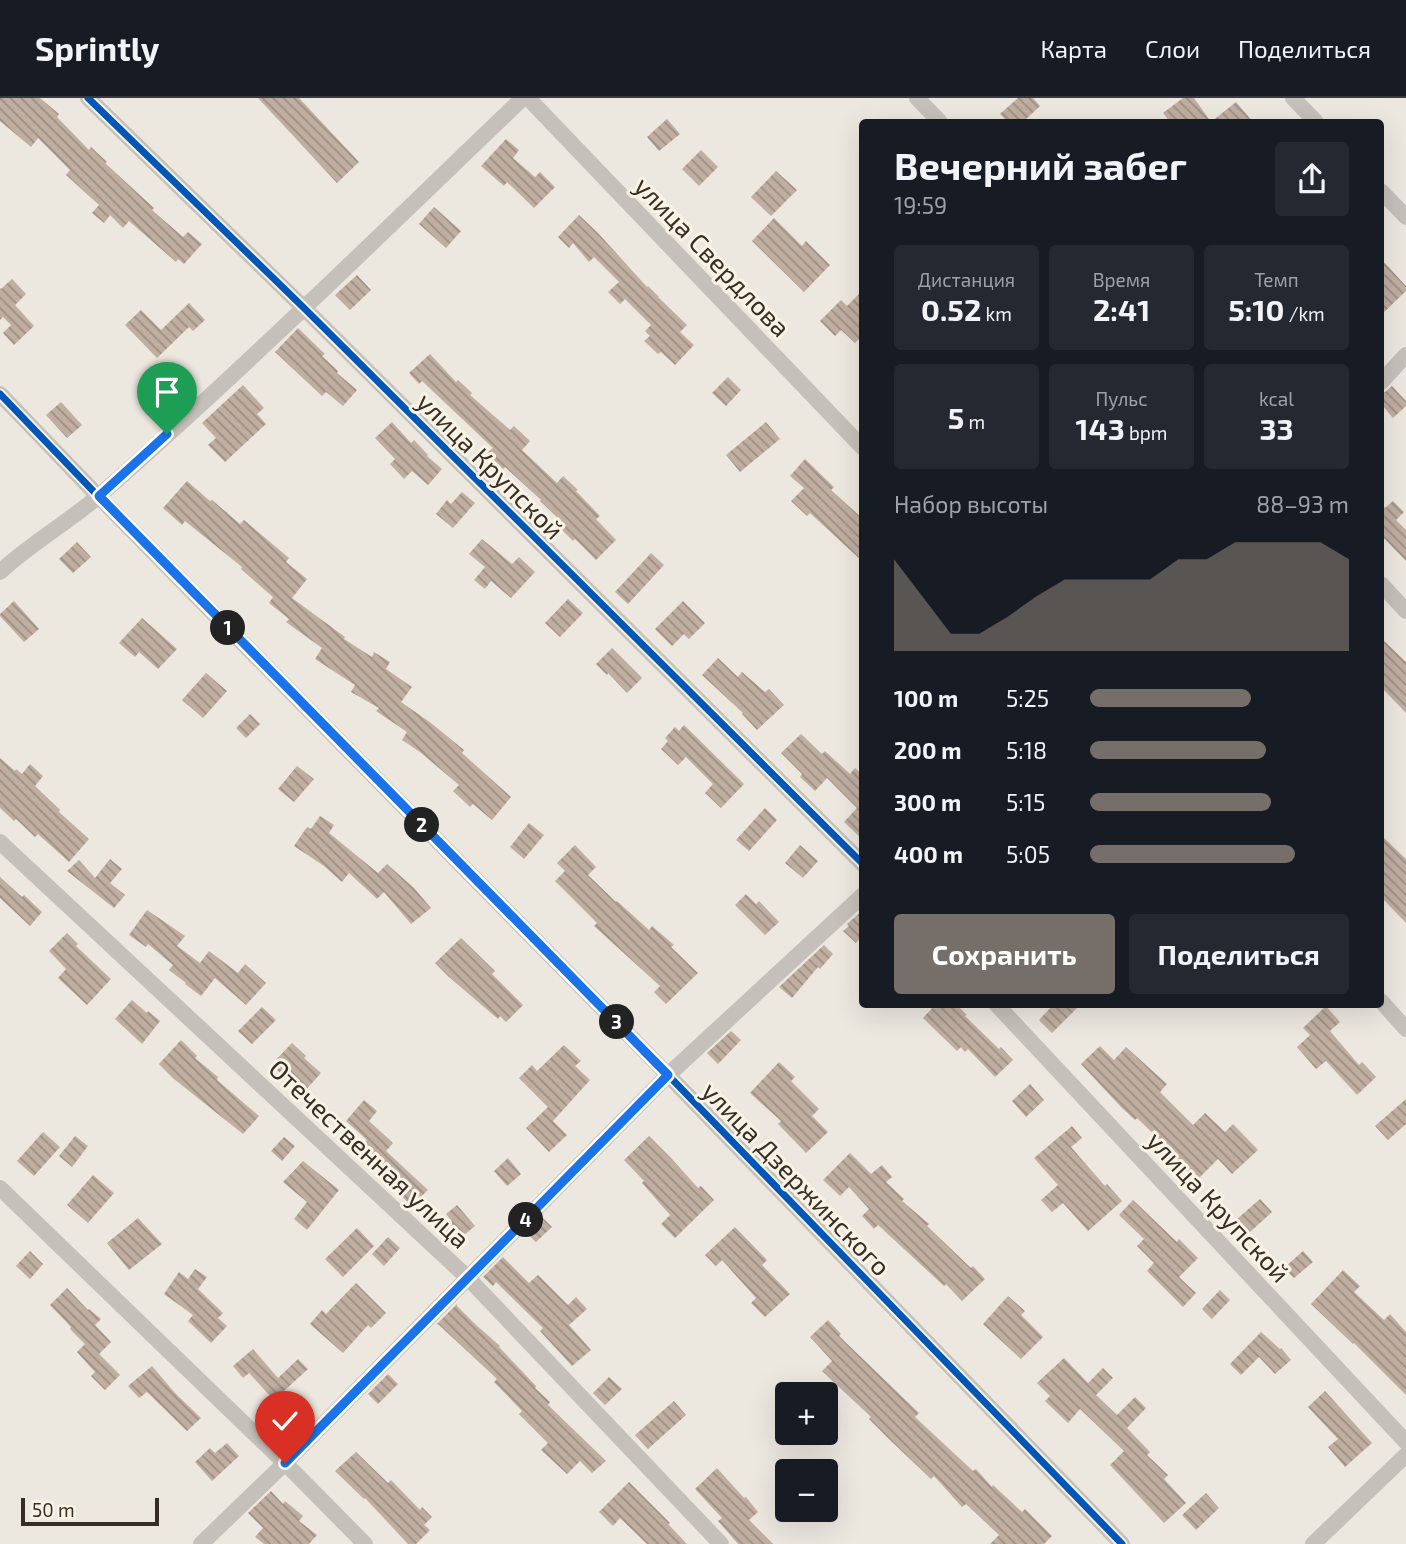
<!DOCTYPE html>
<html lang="ru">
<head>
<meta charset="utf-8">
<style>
	:root { --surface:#171b24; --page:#242831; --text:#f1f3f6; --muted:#9ea1a6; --line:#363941; --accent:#766e68 }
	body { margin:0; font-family:"Exo 2",sans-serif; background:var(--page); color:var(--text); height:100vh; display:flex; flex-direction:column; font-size:26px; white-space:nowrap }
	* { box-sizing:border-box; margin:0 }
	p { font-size:23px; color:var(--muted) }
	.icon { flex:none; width:38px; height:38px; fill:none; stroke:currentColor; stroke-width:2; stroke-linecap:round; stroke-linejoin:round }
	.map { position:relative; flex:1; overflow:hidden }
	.drawer { position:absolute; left:859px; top:21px; width:525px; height:889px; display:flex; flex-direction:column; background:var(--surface); border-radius:7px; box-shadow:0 7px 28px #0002 }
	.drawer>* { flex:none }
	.tools { position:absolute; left:775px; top:1284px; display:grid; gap:14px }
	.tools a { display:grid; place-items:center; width:63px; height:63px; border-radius:7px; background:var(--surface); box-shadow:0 7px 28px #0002; font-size:35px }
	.scale { position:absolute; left:21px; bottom:18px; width:138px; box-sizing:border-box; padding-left:7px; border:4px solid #362d27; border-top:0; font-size:19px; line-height:24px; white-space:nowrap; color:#362d27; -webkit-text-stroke:5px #f9f3e6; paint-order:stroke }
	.pin { position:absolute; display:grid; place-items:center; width:60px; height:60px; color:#fff; margin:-72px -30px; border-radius:50% 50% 50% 0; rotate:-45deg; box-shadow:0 0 7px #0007 }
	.pin .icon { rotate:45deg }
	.km { position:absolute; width:35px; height:35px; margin:-18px; border-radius:50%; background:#222; color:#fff; font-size:19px; line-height:35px; text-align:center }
	.round { display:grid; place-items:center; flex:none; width:74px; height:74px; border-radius:7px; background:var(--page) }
	.headline { display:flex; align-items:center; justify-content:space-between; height:119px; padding:0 35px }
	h1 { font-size:38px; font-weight:700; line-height:52px }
	.stats { display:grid; grid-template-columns:repeat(3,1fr); gap:10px; height:119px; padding:7px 35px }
	.stats div { display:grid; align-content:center; border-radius:7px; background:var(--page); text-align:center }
	.stats b { font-size:30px; font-weight:700 }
	.stats small { font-size:19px; font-weight:400 }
	.stats p { font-size:19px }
	.chart { height:196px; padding:14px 35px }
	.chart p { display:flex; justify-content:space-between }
	.chart svg { width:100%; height:126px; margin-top:7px; fill:var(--accent); opacity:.7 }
	.cta { display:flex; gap:14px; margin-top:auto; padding:14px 35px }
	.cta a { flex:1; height:80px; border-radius:7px; background:var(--accent); color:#fff; font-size:28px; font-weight:700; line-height:80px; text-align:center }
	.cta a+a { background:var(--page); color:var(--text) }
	ul { padding:0 35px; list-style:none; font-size:23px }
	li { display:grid; grid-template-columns:112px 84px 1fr; align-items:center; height:52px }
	li i { height:18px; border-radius:9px; background:var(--accent) }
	header { display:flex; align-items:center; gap:42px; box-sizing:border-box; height:98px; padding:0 35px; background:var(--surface); border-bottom:2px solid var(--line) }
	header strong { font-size:33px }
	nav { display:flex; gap:38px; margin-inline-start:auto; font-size:24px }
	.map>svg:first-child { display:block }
	.building { fill:url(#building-back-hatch) }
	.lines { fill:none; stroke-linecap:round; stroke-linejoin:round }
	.minor { stroke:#c5c0b9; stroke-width:16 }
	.cycleway-casing { stroke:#f9f3e6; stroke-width:11 }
	.cycleway { stroke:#0057b8; stroke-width:7 }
	.route-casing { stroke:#fff; stroke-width:14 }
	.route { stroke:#1a73e8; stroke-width:9 }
	.labels { text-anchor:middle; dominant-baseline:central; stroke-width:6; stroke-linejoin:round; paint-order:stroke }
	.street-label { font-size:26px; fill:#362d27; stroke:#f9f3e6 }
</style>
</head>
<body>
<header>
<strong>Sprintly</strong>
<nav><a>Карта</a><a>Слои</a><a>Поделиться</a></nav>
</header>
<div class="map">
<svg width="1406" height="1446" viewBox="0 0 1406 1446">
	<defs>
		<pattern id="building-back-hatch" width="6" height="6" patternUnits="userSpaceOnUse" patternTransform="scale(1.75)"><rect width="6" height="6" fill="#c0aea1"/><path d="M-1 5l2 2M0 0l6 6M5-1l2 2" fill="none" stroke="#9d8e83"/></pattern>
	</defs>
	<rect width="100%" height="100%" fill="#ece8e0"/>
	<path class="building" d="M0,0h40l19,16 -2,3 32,33 2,-3 16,15 -2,1 49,45 -2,2 31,27 5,-5 14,12 -18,20 -6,-5 -2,3 -47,-41 -6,7 -13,-13 -6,8 -12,-10 7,-8 -33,-30 4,-5 -32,-32 -7,9 -31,-26z
		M258,0h41l60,64 -22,21z
		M1018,0h15l7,8 -17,16h-15l-8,-8z
		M1183,0h11l17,24 25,-20 17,20h-83l-7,-9z
		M667,21l13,15 -21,17 -12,-14z
		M506,41l13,11 -6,8 22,19 5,-5 15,15 -21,21 -27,-26 -3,4 -23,-20z
		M701,52l17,17 -19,19 -17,-17z
		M776,73l21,19 -26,26 -20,-19z
		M434,109l27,24 -15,17 -27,-24z
		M579,117l19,18 49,54 1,-1 11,11h-1l29,28 -7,7 14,13 -19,20 -14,-13 -3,2 -14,-13 6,-5 -5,-5 6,-6 -26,-26 -5,5 -12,-12 11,-10 -25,-25 -5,5 -16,-19 -4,5 -11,-11z
		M774,120l28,28 4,-5 24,24 -26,27 -52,-51z
		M1381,161l25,27v5l-25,24z
		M357,177l14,15 -21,20 -15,-15z
		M12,181l14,15 -11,11 19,21 -20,19 -11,-12 8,-8 -8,-8 -3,3v-32l1,1z
		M863,192v45l-8,8 -14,-13 -6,6 -15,-15 21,-21 6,6z
		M189,205l16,17 -12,11 -4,-4 -32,31 -32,-33 16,-15 20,20z
		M298,230l27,26 -3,2 16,15 -1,2 20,17 -14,16 -17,-14 -4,4 -47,-44z
		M430,256l26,28 2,-2 14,13 -2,2 40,35 4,-4 16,15 -8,9 35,33 6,-7 15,14 -2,1 24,25 -4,3 20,21 -20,20 -21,-21 -2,2 -16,-16 4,-4 -21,-20 1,-1 -36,-33 -2,2 -16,-16 6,-5 -71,-67 -3,3 -10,-11z
		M728,279l13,13 -15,16 -14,-13z
		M243,287l21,23 -7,6 9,10 -41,38 -17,-17 8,-7 -14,-15z
		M1392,288l14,15v5l-13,12 -12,-14v-12h4z
		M61,304l21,23 -15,13 -21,-23z
		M392,324l19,21 3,-3 14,15 -1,1 15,13 -14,16 -16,-14 -8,8 -14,-15 5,-5 -20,-21z
		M766,324l14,17 -40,33 -14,-17z
		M805,361l29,28 -3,3 32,29v43l-53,-49 -3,3 -16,-15 13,-13 -14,-12z
		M187,383l23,20 2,-1 28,24 4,-4 45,38 -3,4 21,17 -15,19 53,39 -1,2 28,18 2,-5 16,10 -4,7 26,18 -11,15 30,21 33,27 -2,3 49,44 -19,23 -19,-16 -3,3 -17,-16 6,-6 -39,-33 -18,-12 5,-8 -31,-21 3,-3 -28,-16 4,-7 -40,-26 7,-11 -36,-26 3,-3 -20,-16 4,-6 -32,-28 1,-2 -57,-46 -3,4 -19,-17z
		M462,394l13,11 -22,25 -17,-14 11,-14 4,4z
		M1393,403l11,11 -8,8 10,10v31l-25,-26v-32l4,5z
		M482,441l30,25 7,-7 16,15 -24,26 -20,-17 -6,8 -11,-9 11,-13 -16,-13z
		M77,444l14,15 -18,16 -14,-14z
		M651,455l13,12 -36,39 -13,-12z
		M568,501l15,14 -23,24 -15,-14z
		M14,503l25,28 -15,13 -24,-26v-2z
		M683,503l22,22 -16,16 -5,-5 -12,12 -17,-17z
		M142,520l35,31 -19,20 -19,-17 -4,5 -16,-14z
		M1381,540l25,24v51l-25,-26z
		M612,550l30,30 -15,15 -19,-20 -1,2 -11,-11z
		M718,560l20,19 4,-5 23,20 4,-3 15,16 -27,25 -15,-16 1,-1 -41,-38z
		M206,575l21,18 -24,27 -21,-18z
		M250,616l10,10 -14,14 -10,-10z
		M684,627l60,59 -23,24 -16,-15 8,-9 -27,-27 -8,8 -17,-16 7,-8 -3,-3 10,-11 4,4z
		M801,636l21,20 3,-3 25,23 5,-6 8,7v65l-19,-18 13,-14 -30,-30 -12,13 -15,-14 2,-3 -21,-21z
		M0,660l15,13 1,-2 6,5 8,-10 13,12 -8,10 25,24 -1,2 30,27 -20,23 -31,-28 -3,3 -19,-18 -2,2 -14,-13z
		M297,668l17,13 -20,23 -16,-13z
		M765,710l12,12 -28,31 -13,-11z
		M320,718l14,9 -5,8 49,40 9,-9 27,24 17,20 -20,16 -27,-32 -7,7 -28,-26 -7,9 -18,-16 -30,-20 13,-19 4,2z
		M529,725l15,12 -20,24 -14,-12z
		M1381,737l25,24v64l-25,-26z
		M575,747l21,22 -8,8 28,27 1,-1 32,29 3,-4 22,19 -3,2 27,26 -32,31 -12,-12 6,-6 -66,-60 3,-3 -42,-42 10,-10 -8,-8z
		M800,747l18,16 -15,17 -18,-15z
		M110,761l12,10 -12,14 15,12 -11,13 -47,-37 12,-11 16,18z
		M0,779l22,20 2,-2 18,17 -12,14 -30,-28z
		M746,796l10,10 3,-3 20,21 -14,13 -30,-30z
		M147,812l38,26 -8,10 23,17 9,-12 29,22 7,-9 21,19 -20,22 -31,-27 -14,18 -16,-12 1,-1 -17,-13 4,-5 -25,-21 -2,3 -17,-12z
		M863,812v29l-2,-2 -5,6 -13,-12 6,-5 -2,-2z
		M67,835l11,11 -2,2 35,33 -24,26 -29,-27 8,-9 -17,-18z
		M461,840l34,33 -3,3 31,31 -17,17 -6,-6 -2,3 -49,-42 -14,-14z
		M824,847l9,9 -13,15 -2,-2 -26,31 -13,-11z
		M132,902l15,13 1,-2 12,10 -18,23 -27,-25z
		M936,906h20l11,11 -2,1 34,33 2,-2 12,13 -18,17 -27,-28 -3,3 -4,-5 -4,4 -34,-33z
		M1054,906h27l-29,29 -13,-13z
		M1326,908l14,16 -10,9 29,34 3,-3 14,15 -19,18 -31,-34 -10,8 -19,-22 13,-12 -7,-7z
		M262,909l14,13 -24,24 -14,-13z
		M731,933l10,9 -23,24 -11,-11z
		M181,942l16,16 -2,2 23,19 -1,3 42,36 -16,18 -69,-55 -15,-15z
		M292,945l14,13 -2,2 17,15 -18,20 -32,-28z
		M564,947l17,16 -6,5 15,14 -37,41 14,14 -18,17 -23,-24 22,-21 -29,-29 13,-13 5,6z
		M1100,948l14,14 12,-13 41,37 -7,8 33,33 12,-12 20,19 8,-8 25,26 -26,24 -14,-15 -23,23 -11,-12 2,-2 -26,-24 2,-2 -25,-24 -2,2 -14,-13 -40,-43z
		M779,964l16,15 -4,4 28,28 -7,7 16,16 -22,21 -28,-29 3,-3 -31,-28z
		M1030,986l14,16 -18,17 -14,-16z
		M1406,1001v25l-18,16 -13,-14z
		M364,1002l13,11 -8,10 24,22 -7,8 42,39 -17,16 -21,-23 -2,2 -13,-12 3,-2 -21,-19 10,-12 -21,-19z
		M1072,1028l10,12 -11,9 34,39 2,-2 15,17 -34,30 -25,-28 -11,9 -11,-12 17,-15 -24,-27z
		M43,1034l17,15 -26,29 -17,-15z
		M75,1038l13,10 -16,21 -13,-11z
		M649,1038l22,22 27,30 3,-2 13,14 -39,38 -14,-14 9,-9 -28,-32 2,-2 -20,-21z
		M284,1039l11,9 -13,15 -11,-10z
		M850,1055l21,21 11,-9 10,12 -6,5 18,17 -2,2 27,23 -2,2 44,42 2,-2 12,13 -23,22 -16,-17 -2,2 -66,-61 -4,4 -12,-13 7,-7 -20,-22 -9,9 -17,-16z
		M508,1060l13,16 -14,12 -13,-15z
		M303,1063l36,29 -32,40 -13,-11 13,-17 -24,-20z
		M93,1077l21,18 -26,30 -21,-18z
		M1260,1101l12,13 -23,21 -12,-14z
		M1133,1102l44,42 2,-3 19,19 -19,19 17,16 -13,14 -36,-36 7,-8 -17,-17 7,-7 -25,-24z
		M457,1107l18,21 -22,18 -13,-14 12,-9 -6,-7z
		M542,1119l10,10 -16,15 -9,-9z
		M138,1120l24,26 -33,26 -22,-27z
		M735,1129l32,33 -5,5 28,29 -25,23 -14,-14 5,-5 -34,-38 -6,6 -11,-11z
		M357,1130l17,18 -31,31 -18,-18z
		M388,1139l12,11 -16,18 -12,-12z
		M30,1153l13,13 -13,15 -14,-13z
		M1303,1153l10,11 -19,16 -10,-10z
		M503,1159l26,26 9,-8 30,30 8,-8 11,12 -18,16 22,25 -19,16 -32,-35 3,-3 -47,-46 -3,4 -10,-9z
		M195,1171l12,8 -9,12 25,24 -5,5 9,8 -16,17 -23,-22 5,-6 -29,-21 15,-22 9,7z
		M1343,1172l17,16 -6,6 30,28 6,-6 16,18v63l-52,-52 -1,1 -42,-40z
		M356,1185l30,30 -15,15 -3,-3 -25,28 -33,-29 12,-14 4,4z
		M67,1190l21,22 1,-1 12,10 -6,6 16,17 -12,12 21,21 -15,15 -14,-14 4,-4 -18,-20 8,-8 -15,-15 1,-2 -21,-22z
		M1220,1192l10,10 -18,19 -10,-10z
		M1008,1198l17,15 -4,4 22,22 -22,22 -38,-35z
		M457,1206v2l18,18 25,22 -1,1 37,39 -1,2 15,14 -2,3 58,56 -14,12 -12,-12 -13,13 -26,-24 7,-7 -29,-29 3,-3 -28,-29 3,-3 -59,-55 -2,1z
		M828,1222l13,14 -2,2 80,77 -4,4 58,54 3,-2 16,18 1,-2 29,27 3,-3 27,27 -8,8h-54l9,-9 -33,-31 -4,3 -28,-31 -3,3 -40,-38 -22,-22 2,-2 -49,-46 10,-10 -22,-24z
		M1261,1234l19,17 1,-1 10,12 -16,14 -16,-17 -18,18 -11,-11z
		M253,1251l25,29 20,-19 10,10 -34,31 -25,-27 -6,5 -10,-12z
		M1064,1260l24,25 15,-15 10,10 -17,17 21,20 18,-18 11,11 -19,20 23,24 -3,3 21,20 -4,4 22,24 -22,20 -54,-58 14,-14 -44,-42 -12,14 -23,-22 5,-5 -13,-13z
		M152,1268l23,27 26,25 -14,13 -40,-39 -8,6 -11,-12z
		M388,1276l10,10 -20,20 -10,-10z
		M609,1279l13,12 -17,16 -12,-12z
		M1325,1293l47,52 -27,24 -17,-20 10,-8 -30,-32z
		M674,1303l12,14 -38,34 -13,-14z
		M227,1345l12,13 -27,25 -17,-19 15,-14 5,5z
		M356,1354l32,31 3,-3 29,30 2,-3 10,10 -8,8 6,5 -14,14h-8l-43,-46 -1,1 -29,-28z
		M717,1370l27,30 2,-1 12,15 -9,8 24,24h-35l-20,-23 4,-3 -27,-29z
		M629,1384l41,41 -2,1 19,20h-40l-27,-26 -7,8 -14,-14z
		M271,1393l12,13 2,-3 18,15 -4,5 18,14 -8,9h-45l-9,-7 8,-9 -15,-15z
		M1206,1395l13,15 -23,22 -14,-15z"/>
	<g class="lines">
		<path class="minor" d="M88,0l216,210 559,556
			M528,0l335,350
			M917,0l23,24
			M1293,0l23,24
			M1381,93l25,26
			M1381,284l25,-27
			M0,296l98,102 570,579 454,469
			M0,474c31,-29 69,-50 101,-78 145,-127 283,-263 422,-396
			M1381,486l25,27
			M0,744l468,436 253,266
			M1381,903l25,28
			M996,906l410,438
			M0,1090l285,275 80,81
			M201,1446l84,-81 383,-388 195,-180
			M1313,1446l93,-89"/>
		<g class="cycleway-casing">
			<path id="cycleway" d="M88,0l216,210 559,556
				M0,296l98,102 570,579 454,469"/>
		</g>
		<use href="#cycleway" class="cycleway"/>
	</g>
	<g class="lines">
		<g class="route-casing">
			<path id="route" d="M167,336l-68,62 569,579 -383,388"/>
		</g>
		<use href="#route" class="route"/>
	</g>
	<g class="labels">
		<g class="street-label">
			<text transform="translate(713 158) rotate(46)">улица Свердлова</text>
			<text transform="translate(491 367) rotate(45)">улица Крупской</text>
			<text transform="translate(370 1055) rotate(43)">Отечественная улица</text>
			<text transform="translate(797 1080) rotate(46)">улица Дзержинского</text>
			<text transform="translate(1219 1108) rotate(47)">улица Крупской</text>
		</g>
	</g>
</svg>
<div class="tools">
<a>+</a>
<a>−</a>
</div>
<div class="scale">50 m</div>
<div class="pin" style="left:167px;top:336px;background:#1e9e55"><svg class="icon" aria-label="arrive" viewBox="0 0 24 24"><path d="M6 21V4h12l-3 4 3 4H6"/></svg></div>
<div class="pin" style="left:285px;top:1365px;background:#d93025"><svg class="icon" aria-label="check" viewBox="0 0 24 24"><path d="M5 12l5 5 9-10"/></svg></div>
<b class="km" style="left:228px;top:530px">1</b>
<b class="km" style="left:422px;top:727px">2</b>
<b class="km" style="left:617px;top:924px">3</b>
<b class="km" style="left:526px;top:1122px">4</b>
<section class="drawer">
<div class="headline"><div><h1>Вечерний забег</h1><p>19:59</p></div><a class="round"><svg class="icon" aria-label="share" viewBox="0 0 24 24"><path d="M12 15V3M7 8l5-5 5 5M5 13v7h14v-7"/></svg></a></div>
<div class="stats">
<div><p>Дистанция</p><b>0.52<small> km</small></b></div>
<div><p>Время</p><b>2:41</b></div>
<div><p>Темп</p><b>5:10<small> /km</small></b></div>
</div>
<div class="stats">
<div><b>5<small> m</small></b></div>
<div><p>Пульс</p><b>143<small> bpm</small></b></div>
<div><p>kcal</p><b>33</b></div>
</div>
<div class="chart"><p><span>Набор высоты</span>88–93 m</p>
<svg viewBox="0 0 160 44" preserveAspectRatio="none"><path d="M0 44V12L10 25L20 38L30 38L40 32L50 25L60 19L70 19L80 19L90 19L100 12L110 12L120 6L130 6L140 6L150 6L160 12V44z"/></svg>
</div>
<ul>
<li><b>100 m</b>5:25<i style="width:62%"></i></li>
<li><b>200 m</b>5:18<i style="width:68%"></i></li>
<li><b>300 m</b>5:15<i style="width:70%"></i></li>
<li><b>400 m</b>5:05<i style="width:79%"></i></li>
</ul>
<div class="cta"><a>Сохранить</a><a>Поделиться</a></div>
</section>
</div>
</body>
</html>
